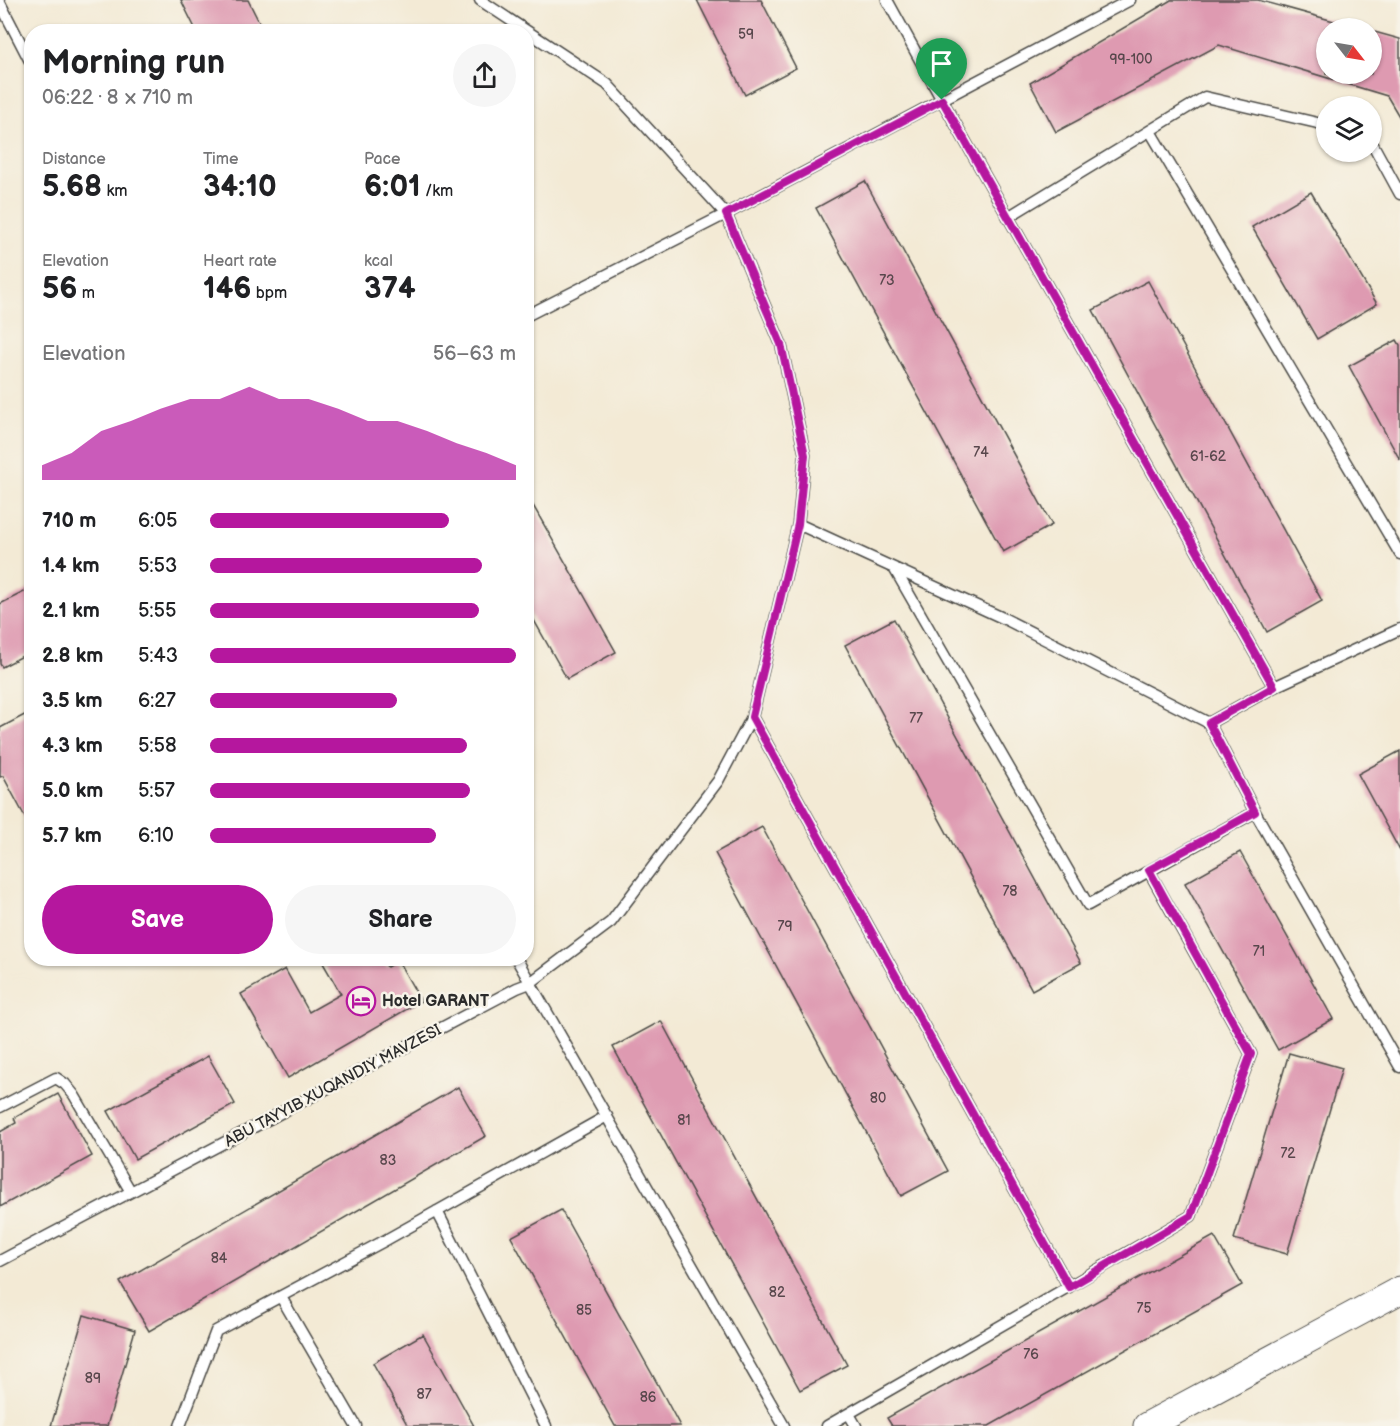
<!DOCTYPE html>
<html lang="en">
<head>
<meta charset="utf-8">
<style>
	:root { --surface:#fff; --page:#f6f6f6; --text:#202124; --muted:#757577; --accent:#b5179e }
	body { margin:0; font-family:"Balsamiq Sans",sans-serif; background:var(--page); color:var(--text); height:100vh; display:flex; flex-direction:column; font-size:22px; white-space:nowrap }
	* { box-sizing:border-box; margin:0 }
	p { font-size:20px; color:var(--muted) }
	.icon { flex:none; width:33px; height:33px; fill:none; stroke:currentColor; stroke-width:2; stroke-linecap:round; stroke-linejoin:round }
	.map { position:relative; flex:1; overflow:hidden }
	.sheet { position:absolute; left:24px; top:24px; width:510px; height:942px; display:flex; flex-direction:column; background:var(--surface); border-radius:24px; box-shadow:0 2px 4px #0004 }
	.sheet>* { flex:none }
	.needle { width:39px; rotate:121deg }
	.controls { position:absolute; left:1316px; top:18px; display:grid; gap:12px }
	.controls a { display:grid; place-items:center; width:66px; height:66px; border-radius:50%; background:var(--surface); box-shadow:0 2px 4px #0004; font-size:30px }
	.pin { position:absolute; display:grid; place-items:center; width:51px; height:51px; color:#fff; margin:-62px -26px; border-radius:50% 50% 50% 0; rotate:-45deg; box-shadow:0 0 6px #0007 }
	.pin .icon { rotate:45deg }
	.round { display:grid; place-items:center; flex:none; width:63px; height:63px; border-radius:32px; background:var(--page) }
	.head { display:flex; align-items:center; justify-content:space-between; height:102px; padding:0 18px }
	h1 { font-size:33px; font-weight:700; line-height:45px }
	.stats { display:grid; grid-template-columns:repeat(3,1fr); gap:9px; height:102px; padding:6px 18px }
	.stats div { display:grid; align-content:center }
	.stats b { font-size:30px; font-weight:700 }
	.stats small { font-size:16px; font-weight:400 }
	.stats p { font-size:16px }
	.chart { height:168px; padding:12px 18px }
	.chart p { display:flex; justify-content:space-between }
	.chart svg { width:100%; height:108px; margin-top:6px; fill:var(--accent); opacity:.7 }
	.cta { display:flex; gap:12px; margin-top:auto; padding:12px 18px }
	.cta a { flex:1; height:69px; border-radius:36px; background:var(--accent); color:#fff; font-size:24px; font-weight:700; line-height:69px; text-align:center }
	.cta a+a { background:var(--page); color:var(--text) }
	ul { padding:0 18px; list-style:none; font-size:20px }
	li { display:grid; grid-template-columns:96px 72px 1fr; align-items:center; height:45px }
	li i { height:15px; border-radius:8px; background:var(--accent) }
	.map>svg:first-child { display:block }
	.building { fill:#de9ab1 }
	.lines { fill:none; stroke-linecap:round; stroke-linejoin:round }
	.service-casing { stroke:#494844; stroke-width:13 }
	.tertiary-casing { stroke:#494844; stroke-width:29 }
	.service { stroke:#fff; stroke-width:10 }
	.tertiary { stroke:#fff; stroke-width:27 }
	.route-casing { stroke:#fff; stroke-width:12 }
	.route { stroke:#b5179e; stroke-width:8 }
	.labels { text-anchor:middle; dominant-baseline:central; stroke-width:5; stroke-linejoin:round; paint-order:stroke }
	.number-label { font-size:14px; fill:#58474c }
	.poi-label { font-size:16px; font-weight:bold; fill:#2b2b2b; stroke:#f7f3e8; text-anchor:start }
	.street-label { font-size:16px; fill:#2b2b2b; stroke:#f7f3e8 }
</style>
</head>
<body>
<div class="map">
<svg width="1400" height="1426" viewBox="0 0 1400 1426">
	<rect width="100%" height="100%" fill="#f7f3e8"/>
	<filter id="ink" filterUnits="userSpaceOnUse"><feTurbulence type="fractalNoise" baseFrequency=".0167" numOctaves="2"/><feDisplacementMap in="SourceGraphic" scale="12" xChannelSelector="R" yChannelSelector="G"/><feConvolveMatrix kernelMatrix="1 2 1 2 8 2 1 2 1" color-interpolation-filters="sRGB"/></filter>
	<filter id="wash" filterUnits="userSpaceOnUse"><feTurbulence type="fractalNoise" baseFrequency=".008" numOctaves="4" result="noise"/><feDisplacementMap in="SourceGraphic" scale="24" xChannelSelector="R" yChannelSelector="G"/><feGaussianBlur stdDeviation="1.35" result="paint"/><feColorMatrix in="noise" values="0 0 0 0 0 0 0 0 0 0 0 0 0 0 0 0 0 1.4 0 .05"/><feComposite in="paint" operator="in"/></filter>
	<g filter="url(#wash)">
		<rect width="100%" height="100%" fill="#f3ead5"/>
		<g id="blocks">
			<path class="building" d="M181,0h67l16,32h-67z
				M697,0h64l35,68 -51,27z
				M1171,0h87l101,28h-33v46h45v-43l29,8v79l-13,-22 -168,-51 -163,87 -26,-49z
				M865,181l187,344 -49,27 -187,-344z
				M1311,192l66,112 -60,35 -65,-112z
				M1148,281l174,320 -55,31 -174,-322z
				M1397,340l3,5v115l-51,-94z
				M526,493l90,159 -49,27 -41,-73z
				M32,588v68l-2,-4 -28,15 -2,-3v-60z
				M894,619l187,344 -49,27 -187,-345z
				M32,711v119l-29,-54 -3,1v-49z
				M1400,751v100l-42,-77z
				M762,827l186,344 -47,25 -186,-343z
				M1240,852l93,167 -55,31 -93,-167z
				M320,958h62l5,9 11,-6 23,40 -133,77 -47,-84 44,-25 24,43 32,-18z
				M661,1021l186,344 -47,25 -187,-343z
				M1289,1053l53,15 -55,186 -53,-15z
				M208,1056l27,48 -100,55 -27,-48z
				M458,1087l28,49 -337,195 -29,-49z
				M58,1094l34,62 -92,51v-75l16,-9 -2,-5z
				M561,1210l96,173 23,43h-65l-104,-189z
				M1214,1236l28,49 -253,141h-97l-5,-8z
				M84,1315l51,15 -28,96h-56z
				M423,1334l51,92h-66l-35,-63z"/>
		</g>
	</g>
	<g filter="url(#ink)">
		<use href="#blocks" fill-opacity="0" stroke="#494844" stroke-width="1.5"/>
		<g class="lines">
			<g class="service-casing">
				<path id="service" d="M887,0l55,100 332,587
					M0,3l32,62
					M1150,131l250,423
					M1371,141l29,53
					M1008,217l197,-120 121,28
					M526,316l200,-102 404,-214
					M798,524l207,95 204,104 65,-36 126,-58
					M894,568l194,337 167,-93
					M752,717l317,570
					M1209,723l46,89 145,255
					M516,958l268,468
					M0,1107l56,-29 9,6 9,11 57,97
					M437,1211l109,215
					M0,1261l517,-273 13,-5 81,-61 107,-141 34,-64 46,-193 7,-69 -24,-111 -55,-130 -119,-130 -127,-84
					M281,1297l75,129
					M849,1414l7,12
					M180,1426l36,-95 168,-90 223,-125
					M827,1426l364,-210 60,-162 -102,-183"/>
			</g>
			<g class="tertiary-casing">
				<path id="tertiary" d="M1147,1426l253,-136"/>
			</g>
			<use href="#service" class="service"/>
			<use href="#tertiary" class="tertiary"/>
		</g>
	</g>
	<g class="lines" filter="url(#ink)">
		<g class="route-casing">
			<path id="route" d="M942,100l332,587 -65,36 46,89 -106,58 102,184 -60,162 -122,71 -317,-570 46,-193 7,-69 -24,-111 -55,-130z"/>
		</g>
		<use href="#route" class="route"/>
	</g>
	<defs>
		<g id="hotel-ring" transform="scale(1.5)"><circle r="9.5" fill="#f7f3e8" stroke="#b5179e" stroke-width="1.5"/><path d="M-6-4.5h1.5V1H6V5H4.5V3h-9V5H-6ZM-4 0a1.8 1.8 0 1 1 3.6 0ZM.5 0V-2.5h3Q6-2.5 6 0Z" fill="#b5179e"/></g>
	</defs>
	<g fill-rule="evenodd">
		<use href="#hotel-ring" x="361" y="1001"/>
	</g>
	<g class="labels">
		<g class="number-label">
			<text x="746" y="34">59</text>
			<text x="1131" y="59">99-100</text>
			<text x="887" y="280">73</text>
			<text x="981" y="452">74</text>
			<text x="1208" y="456">61-62</text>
			<text x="916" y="718">77</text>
			<text x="1010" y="891">78</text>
			<text x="785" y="926">79</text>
			<text x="1259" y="951">71</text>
			<text x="878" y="1098">80</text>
			<text x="684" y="1120">81</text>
			<text x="1288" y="1153">72</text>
			<text x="388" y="1160">83</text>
			<text x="219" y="1258">84</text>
			<text x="777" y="1292">82</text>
			<text x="1144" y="1308">75</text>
			<text x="584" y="1310">85</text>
			<text x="1031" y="1354">76</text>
			<text x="93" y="1378">89</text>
			<text x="424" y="1394">87</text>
			<text x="648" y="1397">86</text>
		</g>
		<g class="poi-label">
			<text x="382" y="1001">Hotel GARANT</text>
		</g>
		<g class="street-label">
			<text transform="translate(333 1086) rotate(-28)">ABU TAYYIB XUQANDIY MAVZESI</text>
		</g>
	</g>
</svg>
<div class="controls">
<a><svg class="needle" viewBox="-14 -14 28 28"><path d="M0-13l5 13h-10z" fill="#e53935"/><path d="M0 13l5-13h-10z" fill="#757577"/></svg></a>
<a><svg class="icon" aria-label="layers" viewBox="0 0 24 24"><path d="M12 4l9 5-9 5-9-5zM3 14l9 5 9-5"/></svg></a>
</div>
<div class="pin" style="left:942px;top:100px;background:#1e9e55"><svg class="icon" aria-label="arrive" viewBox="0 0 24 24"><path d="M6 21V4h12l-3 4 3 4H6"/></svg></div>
<section class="sheet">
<div class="head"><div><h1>Morning run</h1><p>06:22 · 8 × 710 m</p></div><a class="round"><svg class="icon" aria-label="share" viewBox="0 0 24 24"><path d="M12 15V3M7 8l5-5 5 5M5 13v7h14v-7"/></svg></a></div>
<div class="stats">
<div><p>Distance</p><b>5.68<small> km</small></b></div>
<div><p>Time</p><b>34:10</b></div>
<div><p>Pace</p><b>6:01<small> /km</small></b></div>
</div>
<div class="stats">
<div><p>Elevation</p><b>56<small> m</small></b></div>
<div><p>Heart rate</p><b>146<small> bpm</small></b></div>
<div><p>kcal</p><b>374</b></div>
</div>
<div class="chart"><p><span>Elevation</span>56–63 m</p>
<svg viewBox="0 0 160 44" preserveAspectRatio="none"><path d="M0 44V38L10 33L20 24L30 20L40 15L50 11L60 11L70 6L80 11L90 11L100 15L110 20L120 20L130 24L140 29L150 33L160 38V44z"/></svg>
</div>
<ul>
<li><b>710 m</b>6:05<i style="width:78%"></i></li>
<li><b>1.4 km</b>5:53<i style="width:89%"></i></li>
<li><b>2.1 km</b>5:55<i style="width:88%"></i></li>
<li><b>2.8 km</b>5:43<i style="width:100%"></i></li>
<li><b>3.5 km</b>6:27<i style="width:61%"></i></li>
<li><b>4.3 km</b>5:58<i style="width:84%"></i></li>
<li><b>5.0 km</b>5:57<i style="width:85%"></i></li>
<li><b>5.7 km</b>6:10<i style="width:74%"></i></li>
</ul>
<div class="cta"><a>Save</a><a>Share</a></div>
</section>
</div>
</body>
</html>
